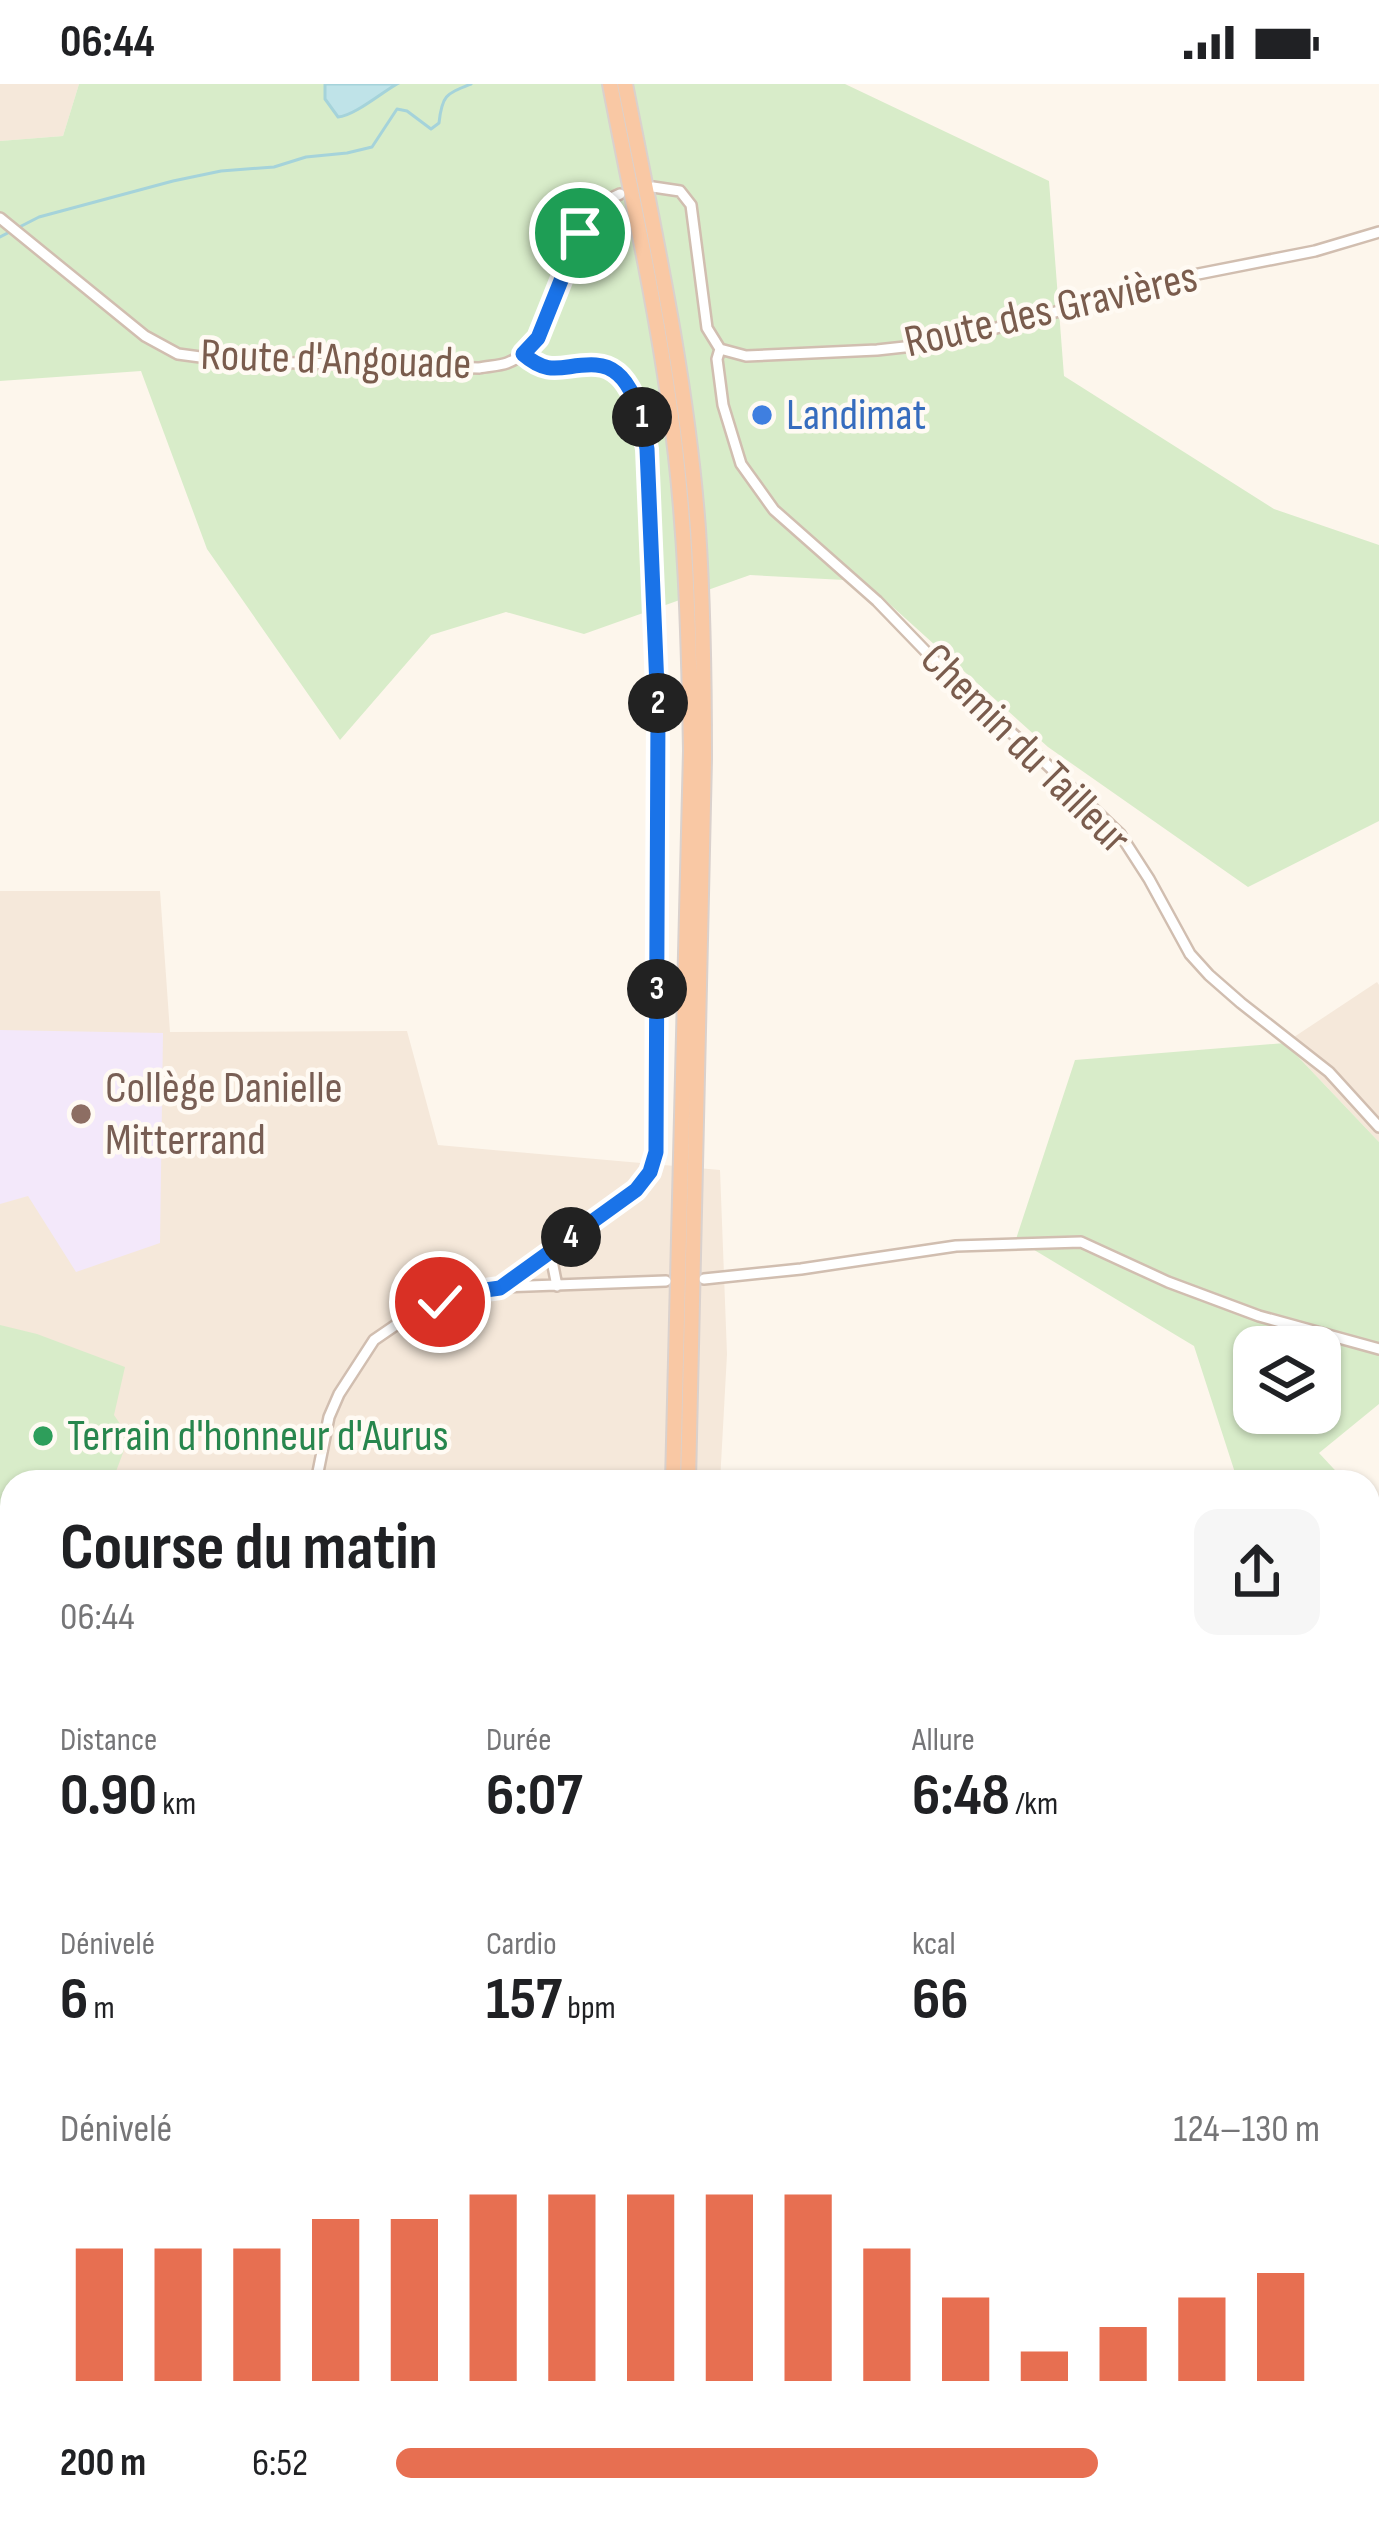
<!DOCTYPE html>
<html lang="fr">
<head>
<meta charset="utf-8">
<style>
	:root { --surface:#fff; --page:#f6f6f6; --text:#202124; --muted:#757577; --accent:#e76f51 }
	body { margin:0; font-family:"Sofia Sans Condensed",sans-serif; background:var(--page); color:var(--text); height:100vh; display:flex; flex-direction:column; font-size:45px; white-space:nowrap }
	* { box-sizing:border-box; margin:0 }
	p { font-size:39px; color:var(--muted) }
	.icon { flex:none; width:66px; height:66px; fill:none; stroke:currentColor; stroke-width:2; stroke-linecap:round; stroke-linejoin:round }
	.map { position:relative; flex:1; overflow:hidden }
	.panel { position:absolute; left:0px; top:1386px; width:1380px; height:1062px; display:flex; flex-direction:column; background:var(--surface); border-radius:36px 36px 0 0; box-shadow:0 3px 9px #0004 }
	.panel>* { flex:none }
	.fabs { position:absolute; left:1233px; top:1242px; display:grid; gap:24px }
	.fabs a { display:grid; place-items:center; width:108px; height:108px; border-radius:24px; background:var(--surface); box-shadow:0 3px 9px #0004; font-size:60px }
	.pin { position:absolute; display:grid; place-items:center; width:102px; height:102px; color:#fff; margin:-51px; border:6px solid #fff; border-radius:50%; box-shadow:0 3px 12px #0007 }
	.km { position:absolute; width:60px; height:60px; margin:-30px; border-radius:50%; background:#222; color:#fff; font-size:33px; line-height:60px; text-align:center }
	.round { display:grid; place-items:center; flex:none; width:126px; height:126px; border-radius:24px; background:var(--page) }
	.summary { display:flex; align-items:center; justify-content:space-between; height:204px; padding:0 60px }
	h1 { font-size:66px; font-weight:700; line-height:90px }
	.metrics { display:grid; grid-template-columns:repeat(3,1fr); gap:18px; height:204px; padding:12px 60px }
	.metrics div { display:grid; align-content:center }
	.metrics b { font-size:60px; font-weight:700 }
	.metrics small { font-size:33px; font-weight:400 }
	.metrics p { font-size:33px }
	.chart { height:336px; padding:24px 60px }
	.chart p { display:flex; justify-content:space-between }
	.chart svg { width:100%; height:216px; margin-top:12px; stroke:var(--accent); stroke-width:6 }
	ul { padding:0 60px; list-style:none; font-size:39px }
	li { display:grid; grid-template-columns:192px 144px 1fr; align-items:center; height:90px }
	li i { height:30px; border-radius:15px; background:var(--accent) }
	.status { display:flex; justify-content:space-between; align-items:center; height:84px; padding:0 60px; background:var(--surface); direction:ltr }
	.status svg { height:33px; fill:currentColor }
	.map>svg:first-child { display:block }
	.residential { fill:#f5e8da }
	.education { fill:#f3e8fa }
	.green { fill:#d8ecc9; fill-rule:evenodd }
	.water { fill:#bfe3e8; stroke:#a5d3da; stroke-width:3 }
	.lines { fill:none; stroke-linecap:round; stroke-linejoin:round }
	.stream { stroke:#a5d3da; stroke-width:3 }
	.minor-casing { stroke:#d1beb0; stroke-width:14 }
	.secondary-casing { stroke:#d6c0b0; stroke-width:16 }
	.trunk-casing { stroke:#dad1cd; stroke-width:18 }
	.minor { stroke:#fff; stroke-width:9 }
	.secondary { stroke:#fff; stroke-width:12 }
	.trunk { stroke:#f9c8a4; stroke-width:14 }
	.rail { stroke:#b9a8c9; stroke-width:3; stroke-dasharray:18 12; stroke-linecap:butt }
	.route-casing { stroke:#fff; stroke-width:24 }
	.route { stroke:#1a73e8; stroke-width:15 }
	.shop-dot { fill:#3f7fe0; stroke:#fffaf3; stroke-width:4.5 }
	.education-dot { fill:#8d6e63; stroke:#fffaf3; stroke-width:4.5 }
	.leisure-dot { fill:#2e9e5b; stroke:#fffaf3; stroke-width:4.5 }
	.labels { text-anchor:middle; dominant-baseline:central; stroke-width:9; stroke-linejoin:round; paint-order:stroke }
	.street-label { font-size:45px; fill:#7a5c4d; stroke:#fffaf3 }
	.shop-label { font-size:45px; fill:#366cbe; stroke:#fffaf3; text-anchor:start }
	.education-label { font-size:45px; fill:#785e54; stroke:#fffaf3; text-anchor:start }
	.leisure-label { font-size:45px; fill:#27864d; stroke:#fffaf3; text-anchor:start }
</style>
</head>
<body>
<div class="status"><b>06:44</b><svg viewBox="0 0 49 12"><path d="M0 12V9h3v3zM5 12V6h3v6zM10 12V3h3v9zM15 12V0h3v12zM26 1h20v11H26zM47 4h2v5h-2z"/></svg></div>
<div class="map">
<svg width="1379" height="2448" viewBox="0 0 1379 2448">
	<rect width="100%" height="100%" fill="#fdf6ec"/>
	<path class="residential" d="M0,0h79l-16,52 -63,5z
		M0,807h160l10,141 237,-1 31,114 282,25 7,184 -7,128h-708v254l-12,-5z
		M1377,898l2,3v157l-94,-99z
		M1379,2218v123l-11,7v-129z"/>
	<path class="education" d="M0,946l163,3 -3,210 -84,29 -48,-76 -28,8z"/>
	<path class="green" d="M79,0h766l204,97 15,195 210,133 105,36v276l-131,66 -200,-140 -184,-166 -114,-6 -166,59 -78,-22 -75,23 -91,105 -133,-191 -66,-178 -141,10v-240l63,-5z
		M1285,959l94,99v262l-60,49 27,29h-108l-44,-136 -178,-107 59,-179zM1254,1263h66v66h-66z
		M0,1241l37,9 88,33 -11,48 15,22 -17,45h-100v224l-12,-5z
		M1368,1422l11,12v219h-2l-9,-7z
		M0,1702l12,7v469l-12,-10z
		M263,2436h812l-14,12h-785z"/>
	<path class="water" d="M325,0h72c-16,9 -43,32 -59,33l-13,-18z"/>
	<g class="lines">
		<path class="stream" d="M0,153l39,-20 134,-36 48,-10 53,-4 32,-10 41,-4 25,-6 25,-38 10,2 24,18 8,-6c3,-28 7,-29 32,-39
			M0,2186l12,4
			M0,2317l12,2"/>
		<g class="minor-casing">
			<path id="minor" d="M653,103l27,4 11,14 16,123 13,21
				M0,134l145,118 33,18 52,7 249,7c9,-2 20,-2 28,-5 66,-25 43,-140 113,-169
				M720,265l-3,10 6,46 18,59 33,46 103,91 89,92 71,62 83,79 29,45 41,75 19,21 32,28 88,69 50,55
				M720,265l26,7 131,-6 64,-7 247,-67 127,-25 64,-19
				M550,1167l7,35
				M704,1195l97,-10 155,-23 125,-4 87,40 91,34 120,33
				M500,1203l136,-97c18,-23 19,-36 21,-64l1,-415 -11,-262c-5,-29 -13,-82 -51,-84 -32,-2 -45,14 -73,-11
				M316,1398l13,-65 10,-23 35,-54 35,-24 62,-24 29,-5 166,-6
				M0,1487l12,6"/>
		</g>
		<g class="secondary-casing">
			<path id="secondary" d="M0,1632l12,6
				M0,1821l12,6
				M1368,2434l11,7
				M1143,2436l17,12
				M1225,2436l15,12"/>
		</g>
		<g class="trunk-casing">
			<path id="trunk" d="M610,0c20,106 44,211 59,318 17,115 20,233 22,349l-18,731
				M625,0c29,147 62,295 73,445 5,76 6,153 6,230l-16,723
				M1244,2436l13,12
				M1299,2436l21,12
				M1327,2436l20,12
				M1348,2436l24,12"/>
		</g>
		<use href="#minor" class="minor"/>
		<use href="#secondary" class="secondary"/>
		<use href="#trunk" class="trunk"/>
		<path class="rail" d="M0,1693l12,7
			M1368,2201l11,-1"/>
	</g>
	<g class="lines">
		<g class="route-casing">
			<path id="route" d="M440,1218l31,-10 29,-4 136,-98 14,-18 6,-20 2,-441 -11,-262c-5,-29 -14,-82 -51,-84 -32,-2 -44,14 -73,-11l15,-16 42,-105"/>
		</g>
		<use href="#route" class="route"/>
	</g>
	<circle class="shop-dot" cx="762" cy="331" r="12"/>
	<circle class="education-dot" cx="81" cy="1030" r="12"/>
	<circle class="leisure-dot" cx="43" cy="1352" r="12"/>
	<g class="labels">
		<g class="street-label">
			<text transform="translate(1051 226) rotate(-13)">Route des Gravières</text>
			<text transform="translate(336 276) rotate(2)">Route d'Angouade</text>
			<text transform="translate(1025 665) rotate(45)">Chemin du Tailleur</text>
		</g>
		<g class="shop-label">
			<text x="786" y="331">Landimat</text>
		</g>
		<g class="education-label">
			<text x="105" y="1004">Collège Danielle<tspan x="105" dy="52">Mitterrand</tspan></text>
		</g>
		<g class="leisure-label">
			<text x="67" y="1352">Terrain d'honneur d'Aurus</text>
		</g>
	</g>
</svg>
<div class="fabs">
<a><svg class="icon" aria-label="layers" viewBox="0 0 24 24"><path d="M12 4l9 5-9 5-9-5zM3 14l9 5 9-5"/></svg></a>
</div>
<div class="pin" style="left:580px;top:149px;background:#1e9e55"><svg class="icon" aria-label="arrive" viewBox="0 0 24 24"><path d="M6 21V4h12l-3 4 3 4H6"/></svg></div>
<div class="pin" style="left:440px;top:1218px;background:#d93025"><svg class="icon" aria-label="check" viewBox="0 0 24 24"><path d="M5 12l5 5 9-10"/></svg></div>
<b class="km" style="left:642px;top:333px">1</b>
<b class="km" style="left:658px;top:619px">2</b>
<b class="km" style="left:657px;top:905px">3</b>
<b class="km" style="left:571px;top:1153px">4</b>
<section class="panel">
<div class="summary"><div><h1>Course du matin</h1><p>06:44</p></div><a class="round"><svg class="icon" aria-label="share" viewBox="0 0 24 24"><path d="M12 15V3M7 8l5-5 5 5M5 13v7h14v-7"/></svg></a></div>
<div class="metrics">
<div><p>Distance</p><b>0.90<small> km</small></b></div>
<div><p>Durée</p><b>6:07</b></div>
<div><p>Allure</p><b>6:48<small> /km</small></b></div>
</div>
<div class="metrics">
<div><p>Dénivelé</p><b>6<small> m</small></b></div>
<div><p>Cardio</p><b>157<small> bpm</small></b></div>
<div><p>kcal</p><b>66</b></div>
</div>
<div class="chart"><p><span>Dénivelé</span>124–130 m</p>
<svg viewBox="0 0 160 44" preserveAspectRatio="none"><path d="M5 44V17M15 44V17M25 44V17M35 44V11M45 44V11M55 44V6M65 44V6M75 44V6M85 44V6M95 44V6M105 44V17M115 44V27M125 44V38M135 44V33M145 44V27M155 44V22"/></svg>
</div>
<ul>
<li><b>200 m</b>6:52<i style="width:76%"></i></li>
</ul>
</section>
</div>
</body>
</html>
